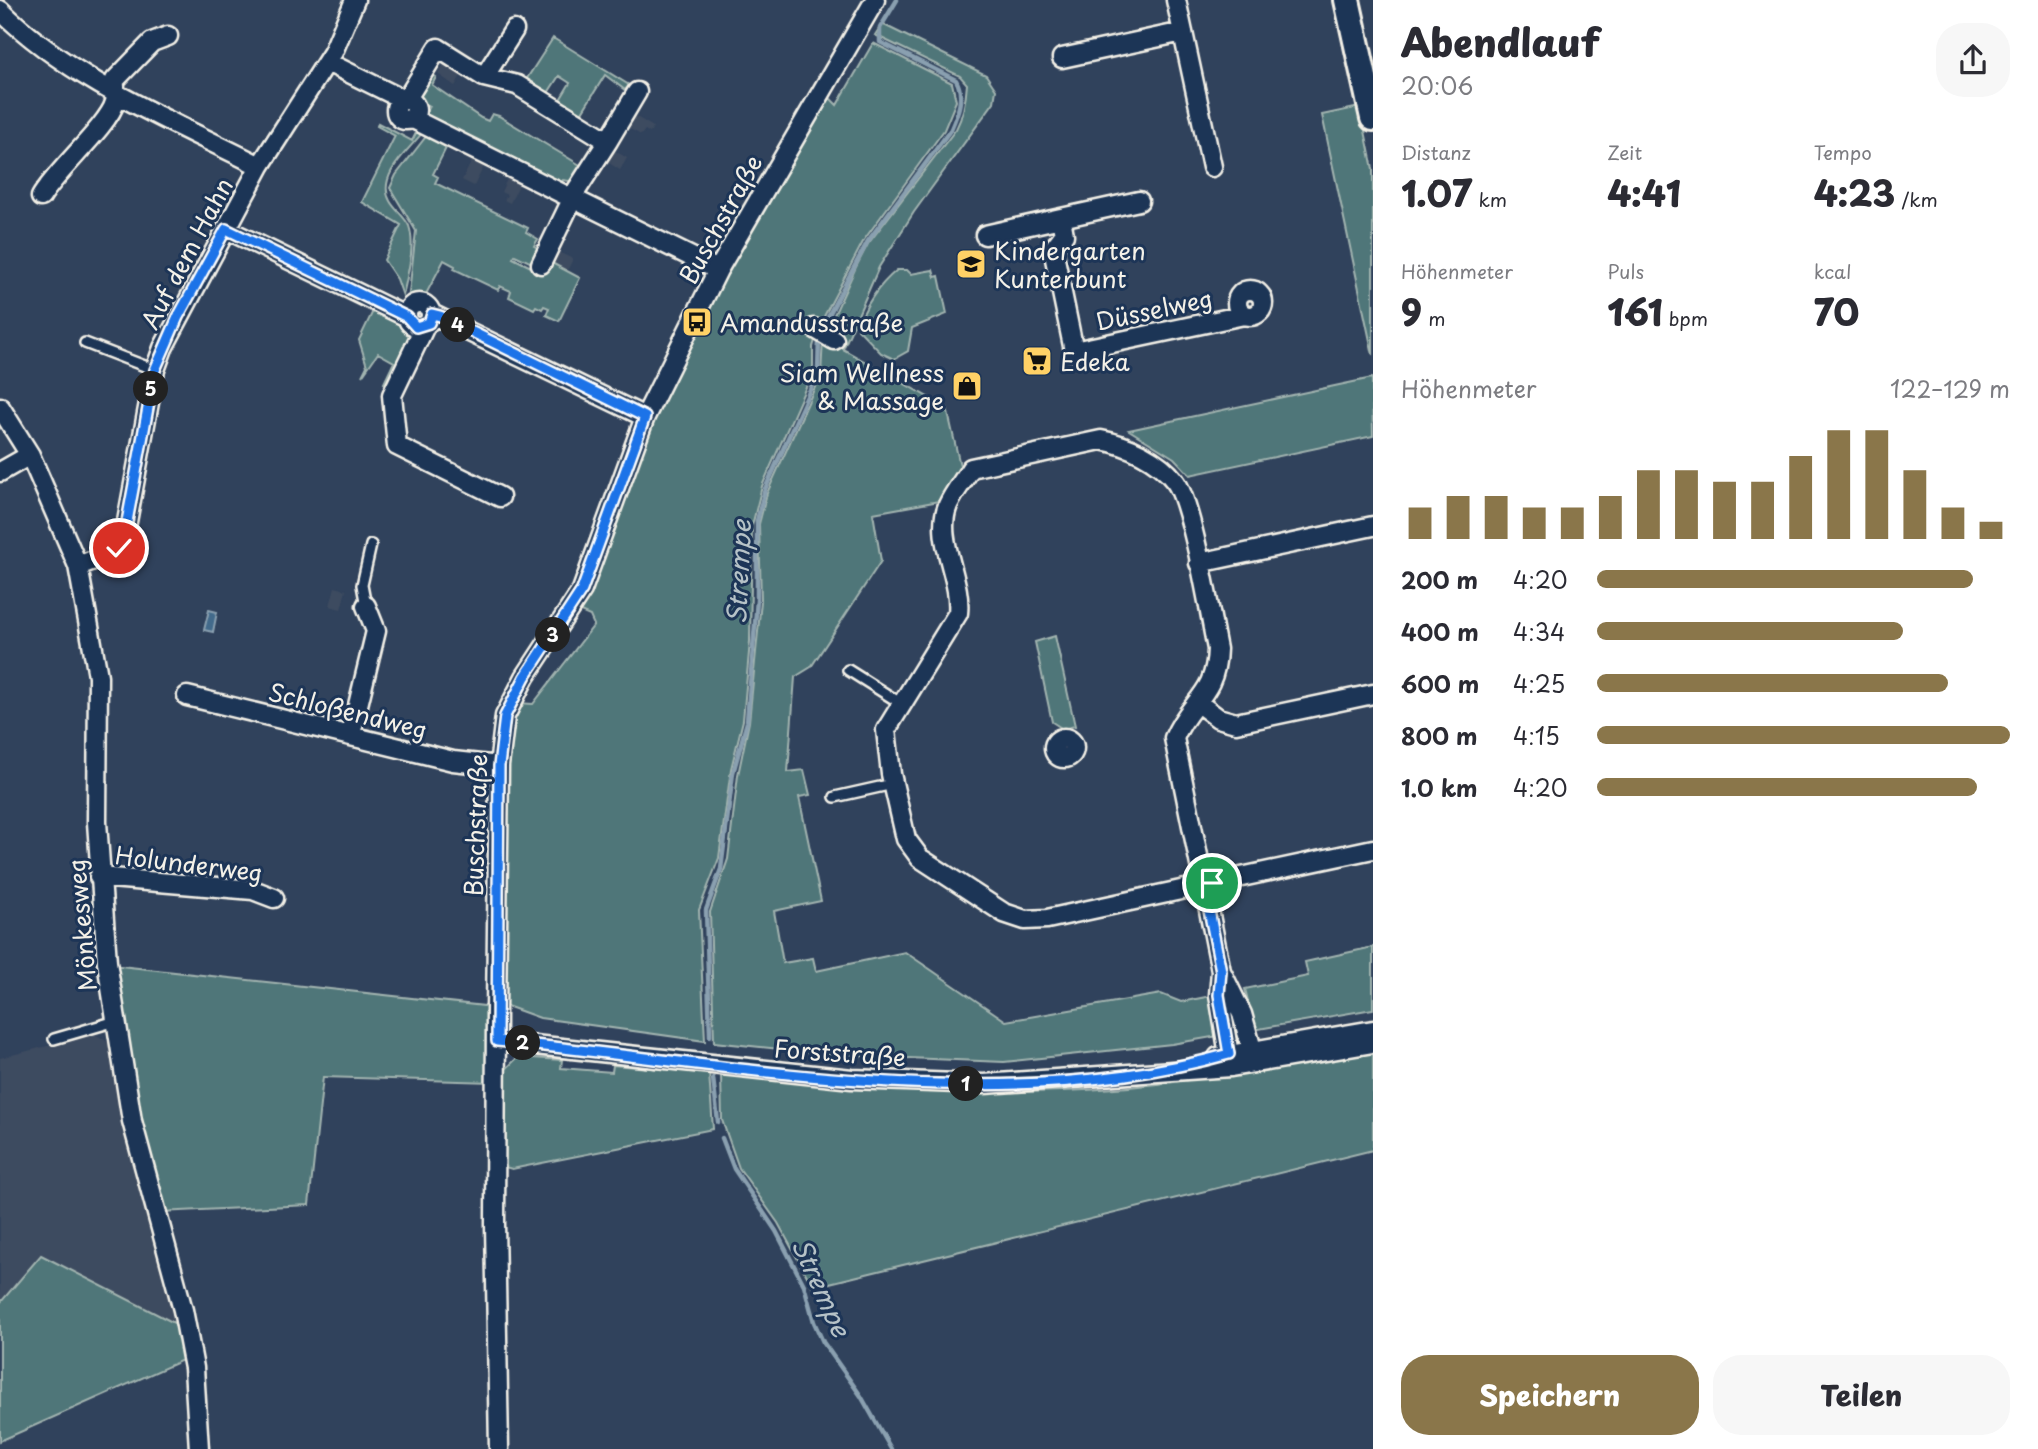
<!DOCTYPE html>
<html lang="de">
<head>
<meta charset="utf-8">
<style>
	:root { --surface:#fff; --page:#f7f7f7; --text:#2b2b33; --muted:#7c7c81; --accent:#8a764a }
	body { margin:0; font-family:"Playpen Sans",sans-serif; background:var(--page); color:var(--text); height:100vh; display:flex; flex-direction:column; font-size:26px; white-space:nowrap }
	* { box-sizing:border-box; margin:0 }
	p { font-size:23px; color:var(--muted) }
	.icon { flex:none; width:38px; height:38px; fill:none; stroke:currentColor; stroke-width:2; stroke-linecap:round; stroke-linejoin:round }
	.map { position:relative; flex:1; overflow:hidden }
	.drawer { display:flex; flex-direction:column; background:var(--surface); width:665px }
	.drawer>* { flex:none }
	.pin { position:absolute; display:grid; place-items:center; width:60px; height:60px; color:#fff; margin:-30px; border:4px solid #fff; border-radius:50%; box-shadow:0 2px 7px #0007 }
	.km { position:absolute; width:35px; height:35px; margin:-18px; border-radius:50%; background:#222; color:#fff; font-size:19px; line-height:35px; text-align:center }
	.round { display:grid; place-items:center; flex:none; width:74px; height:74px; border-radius:28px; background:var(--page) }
	.headline { display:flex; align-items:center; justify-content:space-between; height:119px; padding:0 28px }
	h1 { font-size:38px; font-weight:800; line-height:52px }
	.metrics { display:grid; grid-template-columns:repeat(3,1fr); gap:10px; height:119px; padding:7px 28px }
	.metrics div { display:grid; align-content:center }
	.metrics b { font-size:35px; font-weight:800 }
	.metrics small { font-size:19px; font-weight:400 }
	.metrics p { font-size:19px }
	.chart { height:196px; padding:14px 28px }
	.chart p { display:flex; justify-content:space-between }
	.chart svg { width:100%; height:126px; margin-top:7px; stroke:var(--accent); stroke-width:6 }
	.cta { display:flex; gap:14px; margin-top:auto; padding:14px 28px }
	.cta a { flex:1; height:80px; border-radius:28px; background:var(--accent); color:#fff; font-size:28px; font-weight:800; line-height:80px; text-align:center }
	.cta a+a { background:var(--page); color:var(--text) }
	ul { padding:0 28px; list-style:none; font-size:23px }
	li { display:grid; grid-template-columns:112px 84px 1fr; align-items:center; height:52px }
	li i { height:18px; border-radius:9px; background:var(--accent) }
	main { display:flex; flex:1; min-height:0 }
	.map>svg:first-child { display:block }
	.built { fill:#3e4b60 }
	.green { fill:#507679; stroke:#a2b4b0; stroke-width:2 }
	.water { fill:#436a8b; stroke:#8aa0b0; stroke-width:2 }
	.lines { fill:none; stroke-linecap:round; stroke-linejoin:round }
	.stream { stroke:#8aa0b0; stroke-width:4.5 }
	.service-casing { stroke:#f4f1e8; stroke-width:14 }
	.minor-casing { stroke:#f4f1e8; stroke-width:23 }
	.secondary-casing { stroke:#f4f1e8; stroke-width:30 }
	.service { stroke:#1d3557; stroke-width:9 }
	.minor { stroke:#1d3557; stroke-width:18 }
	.secondary { stroke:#1d3557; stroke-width:24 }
	.route-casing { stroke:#fff; stroke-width:14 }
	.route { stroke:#1a73e8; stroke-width:9 }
	.labels { text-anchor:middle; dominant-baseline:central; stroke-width:6; stroke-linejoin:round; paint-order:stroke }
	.street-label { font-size:24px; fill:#f4f1e8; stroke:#1d3557 }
	.poi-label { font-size:24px; fill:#f4f1e8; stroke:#1d3557; text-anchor:start }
	.water-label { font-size:26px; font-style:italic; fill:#b6c2c7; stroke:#1d3557 }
</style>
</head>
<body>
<main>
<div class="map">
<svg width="1373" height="1449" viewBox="0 0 1373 1449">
	<rect width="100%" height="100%" fill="#30425c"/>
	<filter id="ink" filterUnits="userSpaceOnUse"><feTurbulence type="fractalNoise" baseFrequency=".0143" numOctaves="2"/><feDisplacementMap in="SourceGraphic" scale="14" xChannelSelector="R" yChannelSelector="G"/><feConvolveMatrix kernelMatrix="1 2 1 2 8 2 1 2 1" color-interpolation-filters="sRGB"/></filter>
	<g filter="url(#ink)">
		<path class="built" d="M446,61l17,11 -8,14 -17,-12z
			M632,114l21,13 -3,6 -5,-3 -4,5 -16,-9z
			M610,148l17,10 -7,12 -17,-11z
			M474,157l12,5 -12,24 -12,-6z
			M509,175l12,6 -11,22 -6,-3 3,-5 -6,-3z
			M556,251l17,8 -6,12 -17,-9z
			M335,587l11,3 -5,19 -11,-3z
			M95,1034l16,10 2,26 18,81 51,176 -141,-72 -41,48v-245z"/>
		<path class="green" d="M882,24l104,51 10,15 -2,12 -80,110 -35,55 -36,82 104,59 14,62 -22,31 -66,12 8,48 -70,106 -16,10 -7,95 16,-2 6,25 -11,2 22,104 -47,10 9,52 30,-5 3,13 89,-19 101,69 155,-27 20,8 30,-6 2,17 35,-12 -3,-12 63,-13 -3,-14 68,-15v62l-201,35 -168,18 -169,-7 -121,-13 -4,-130 18,-53 10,-84 11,-53 12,-121 -2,-77 8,-31 54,-119 2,-35 33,-72 12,-23 88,-115c8,-15 10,-29 11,-45l-7,-8 -85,-41z
			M553,38l76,47 -4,5 -20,-15 -26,42 -21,-14 12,-20 -11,-7 -13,20 -22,-13z
			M873,43l79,40 4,18 -12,29 -80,110 -44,84 -7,23v24l-51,115 -10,40 -2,115 -7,79 -12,49 -12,89 -20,52 6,131 -165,-23 -36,-13 2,-258 12,-44 15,1 61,-79 -4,-9 -12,-5 73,-189 90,-177 89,-147 7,7z
			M432,74l4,3 -4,8 49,33 7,3 4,-7 7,2 86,52 -9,14 -13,-2 -3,5 -135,-70 5,-9 -12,-7z
			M1360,107l13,62v186l-51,-240z
			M378,123l34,18 6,-12 5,3c-14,18 -47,44 -33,69 5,9 15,16 19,25 7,21 -2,49 -6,70l-6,-17 -13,-19 17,-35 -39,-23 33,-66 -18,-10z
			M428,134l20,10 -15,30 5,3 -3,6 93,45 -2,4 12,7 -4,7 7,4 -7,14 -19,-9 -2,3 24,12 13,-8 30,16 -21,43 -13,-6 3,-7 -5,-2 -2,3 -6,-3 -2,3 -25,-12 2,-6 -11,-5 -2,4 -44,-21 1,-3 -11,-6 -19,36 -17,6 8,-71 -26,-43 6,-13z
			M897,270h10l4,4 22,-4 2,7 4,-1 8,38 -35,14 -4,23 -14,8 -13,-6 -23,-24c5,-22 21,-44 39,-59z
			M373,311l42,21 -25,54 -6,-3 10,-21 -16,-9 -16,23 5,-10 -8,-26z
			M1372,378l1,58 -183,39 -16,-17 -45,-28z
			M1055,636l20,90 -12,3 -11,-7 -17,-80z
			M111,965l382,42 -1,75 -169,-5 -14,128 -149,7 -30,-100z
			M1373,1048v102l-560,137 -35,-64 -39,-55 -17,-48 -1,-46c131,14 262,24 394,14 87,-7 173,-24 258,-40z
			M518,1057l44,3 -1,8 51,4 1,-7 96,8 4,56 -201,40 -7,-2 -2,-6 1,-90z
			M41,1255l141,72 3,32 -185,82v-138z"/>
		<path class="water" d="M209,610l8,2 -4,20 -9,-2z"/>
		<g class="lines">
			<path class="stream" d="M823,326l45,-85 83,-112c7,-16 14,-33 5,-49l-76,-38v-14l17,-28
				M710,1036l-4,-126 15,-41 12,-96 14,-51 10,-122v-79l8,-32 53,-117 1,-34
				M713,1078l5,44
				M722,1138l12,31 42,62 28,54 10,37 9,20 38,54 30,53"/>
			<g class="service-casing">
				<path id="service" d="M85,343l70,27
					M366,606l-4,-21 9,-40
					M848,670l54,34
					M835,797l58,-13
					M54,1039l62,-18"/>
			</g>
			<g class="minor-casing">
				<path id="minor" d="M1176,0l36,167
					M0,10c72,71 171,111 260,156
					M1062,58l121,-26
					M327,62l77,38
					M484,77l30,-47
					M406,100l32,-52 46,29 33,8 91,56 -32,50
					M396 110a10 10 0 1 1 20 0a10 10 0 1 1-20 0Z
					M411,118l154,77
					M608,141l29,-49
					M41,197c15,-26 68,-72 74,-95 2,-7 -1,-15 0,-22l37,-38 16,-6
					M580,202l138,68
					M1061,218l78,-17
					M226,229l181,88
					M985,235l76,-17 3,17 -11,14 21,102 170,-36
					M541,264l28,-58
					M1237 303a13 13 0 1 1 26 0a13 13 0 1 1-26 0Z
					M407 315a12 12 0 1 1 24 0a12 12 0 1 1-24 0Z
					M432,314l213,103
					M425,326l-33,69 5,51 103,51
					M814,328l20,12
					M0,407l30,48 48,111 20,110 -1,146 10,140 25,159 51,189 11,58 5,81
					M0,472l30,-17
					M1199,563l174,-37
					M78,566l36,-14 10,-14 31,-168 8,-22 97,-182 73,-114 22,-52
					M187,696l266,65 46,5
					M1198,703l20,15 18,5 137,-29
					M351,734l25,-103 -10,-25
					M1054 748a10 10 0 1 1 20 0a10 10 0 1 1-20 0Z
					M99,877l154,13 21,8
					M1221,971l21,43 13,46
					M497,1041l355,38 132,5 247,-17 142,-24
					M1218,1057l155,-27
					M1231,1067l-12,-72 2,-24 -17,-86 -157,34 -22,1 -21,-7 -84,-55 -14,-19 -15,-65 -5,-44 72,-117c4,-35 -24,-74 -10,-108 6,-13 16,-25 23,-37l130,-28c27,5 57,19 74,41 17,22 35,134 42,168 -1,47 -27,51 -43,89l30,147 169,-36
					M499,1449l-4,-225 1,-212 3,-246 6,-50 20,-39 57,-87 63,-173 73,-147 157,-270"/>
			</g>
			<g class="secondary-casing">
				<path id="secondary" d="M1347,0l26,118"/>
			</g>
			<use href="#service" class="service"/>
			<use href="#minor" class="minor"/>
			<use href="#secondary" class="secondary"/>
		</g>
	</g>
	<g class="lines" filter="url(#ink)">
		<g class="route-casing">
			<path id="route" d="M119,548l5,-10 31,-168 23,-53 48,-88 181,88 9,10 13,-4 3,-9 8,2 205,101 -63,173 -57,87 -20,39 -6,50 -2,275c236,23 500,78 732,13l-10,-59 2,-24 -17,-86 8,-2"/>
		</g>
		<use href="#route" class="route"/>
	</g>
	<defs>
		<g id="school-square" transform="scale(1.575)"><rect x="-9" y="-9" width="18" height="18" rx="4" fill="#ffd166" stroke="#1d3557"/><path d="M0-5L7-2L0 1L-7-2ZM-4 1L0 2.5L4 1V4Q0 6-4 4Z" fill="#111"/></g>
		<g id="bus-square" transform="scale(1.575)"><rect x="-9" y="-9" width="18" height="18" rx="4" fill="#ffd166" stroke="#1d3557"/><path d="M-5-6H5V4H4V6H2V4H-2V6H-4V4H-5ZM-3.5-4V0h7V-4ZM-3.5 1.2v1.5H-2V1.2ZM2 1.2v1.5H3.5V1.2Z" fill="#111"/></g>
		<g id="supermarket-square" transform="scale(1.575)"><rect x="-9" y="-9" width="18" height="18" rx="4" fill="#ffd166" stroke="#1d3557"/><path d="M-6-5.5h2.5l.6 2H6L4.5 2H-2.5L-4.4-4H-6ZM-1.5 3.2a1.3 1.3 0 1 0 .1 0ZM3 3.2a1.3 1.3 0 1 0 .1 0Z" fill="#111"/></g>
		<g id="shop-square" transform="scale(1.575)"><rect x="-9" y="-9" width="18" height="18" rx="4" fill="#ffd166" stroke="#1d3557"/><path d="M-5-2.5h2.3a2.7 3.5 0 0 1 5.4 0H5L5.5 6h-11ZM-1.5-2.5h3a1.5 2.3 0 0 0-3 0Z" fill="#111"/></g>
	</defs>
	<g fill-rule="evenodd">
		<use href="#school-square" x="971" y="264"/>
		<use href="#bus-square" x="697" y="322"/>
		<use href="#supermarket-square" x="1037" y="361"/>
		<use href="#shop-square" x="967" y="386"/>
	</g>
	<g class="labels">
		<g class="street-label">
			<text transform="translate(720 219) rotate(-61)">Buschstraße</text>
			<text transform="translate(186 253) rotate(-62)">Auf dem Hahn</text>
			<text transform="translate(1154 309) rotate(-12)">Düsselweg</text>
			<text transform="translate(348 710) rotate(14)">Schloßendweg</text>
			<text transform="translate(475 825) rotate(-88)">Buschstraße</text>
			<text transform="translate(189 863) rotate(7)">Holunderweg</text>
			<text transform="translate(81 925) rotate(-95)">Mönkesweg</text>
			<text transform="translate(840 1052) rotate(4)">Forststraße</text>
		</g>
		<g class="poi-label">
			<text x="994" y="250">Kindergarten<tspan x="994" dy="28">Kunterbunt</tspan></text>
			<text x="720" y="322">Amandusstraße</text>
			<text x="1060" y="361">Edeka</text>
			<text x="944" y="372" text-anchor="end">Siam Wellness<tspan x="944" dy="28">&amp; Massage</tspan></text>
		</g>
		<g class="water-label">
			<text transform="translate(738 572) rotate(-87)">Strempe</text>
			<text transform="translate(822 1287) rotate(66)">Strempe</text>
		</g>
	</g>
</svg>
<div class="pin" style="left:1212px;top:883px;background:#1e9e55"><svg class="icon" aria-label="arrive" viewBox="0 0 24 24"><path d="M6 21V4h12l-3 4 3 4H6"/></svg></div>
<div class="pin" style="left:119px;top:548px;background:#d93025"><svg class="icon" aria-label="check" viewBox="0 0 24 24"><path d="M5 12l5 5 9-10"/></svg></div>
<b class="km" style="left:966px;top:1084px">1</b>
<b class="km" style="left:523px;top:1043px">2</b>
<b class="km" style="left:553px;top:635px">3</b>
<b class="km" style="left:458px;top:325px">4</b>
<b class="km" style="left:151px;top:389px">5</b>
</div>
<section class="drawer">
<div class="headline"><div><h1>Abendlauf</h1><p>20:06</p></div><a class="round"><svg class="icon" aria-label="share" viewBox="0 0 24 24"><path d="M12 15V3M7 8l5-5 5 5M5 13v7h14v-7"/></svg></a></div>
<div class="metrics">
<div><p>Distanz</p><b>1.07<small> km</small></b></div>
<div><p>Zeit</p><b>4:41</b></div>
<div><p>Tempo</p><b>4:23<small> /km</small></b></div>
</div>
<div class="metrics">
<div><p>Höhenmeter</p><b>9<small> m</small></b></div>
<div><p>Puls</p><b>161<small> bpm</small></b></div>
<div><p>kcal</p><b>70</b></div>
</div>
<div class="chart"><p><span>Höhenmeter</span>122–129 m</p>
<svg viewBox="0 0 160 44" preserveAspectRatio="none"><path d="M5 44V33M15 44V29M25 44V29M35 44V33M45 44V33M55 44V29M65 44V20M75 44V20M85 44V24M95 44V24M105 44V15M115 44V6M125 44V6M135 44V20M145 44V33M155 44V38"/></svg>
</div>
<ul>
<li><b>200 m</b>4:20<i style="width:91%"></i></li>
<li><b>400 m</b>4:34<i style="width:74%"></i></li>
<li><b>600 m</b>4:25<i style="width:85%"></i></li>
<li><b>800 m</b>4:15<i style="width:100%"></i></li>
<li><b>1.0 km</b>4:20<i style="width:92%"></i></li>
</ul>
<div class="cta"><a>Speichern</a><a>Teilen</a></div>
</section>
</main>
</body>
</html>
